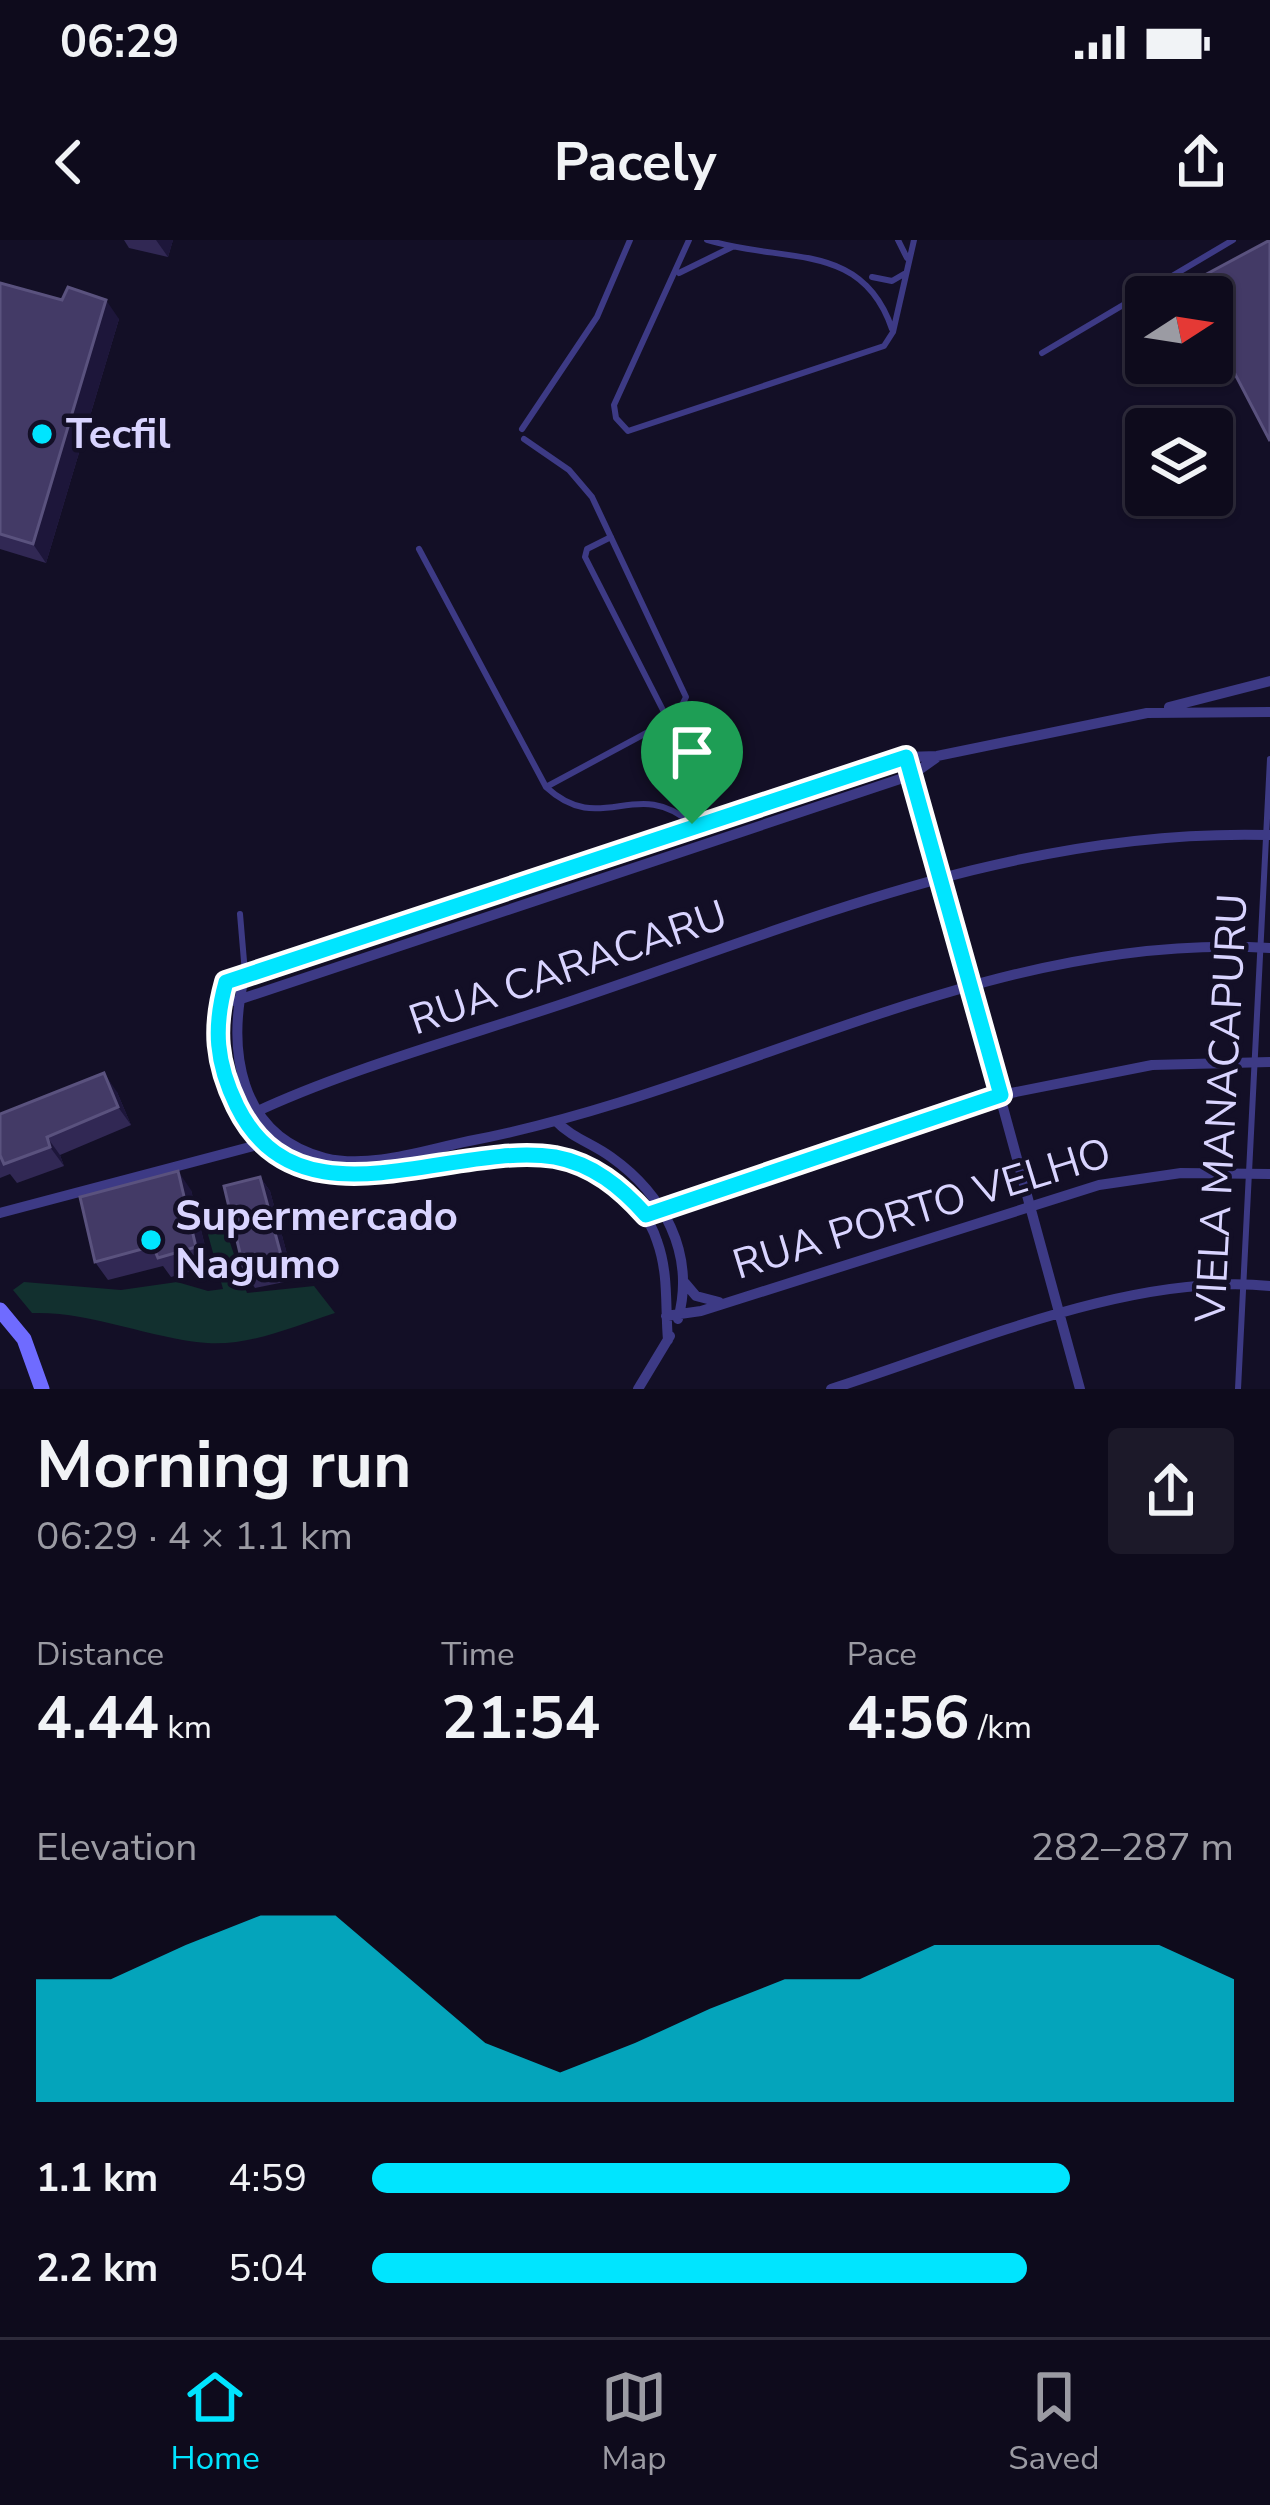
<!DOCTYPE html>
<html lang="en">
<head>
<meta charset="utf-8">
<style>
	:root { --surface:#0e0b1c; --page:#1c1929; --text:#f1f3f6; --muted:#9b9ba3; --line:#2e2b3b; --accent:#00e5ff }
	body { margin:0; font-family:"Nunito Sans",sans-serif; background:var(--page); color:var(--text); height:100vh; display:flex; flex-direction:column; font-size:45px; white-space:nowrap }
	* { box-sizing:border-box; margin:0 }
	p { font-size:39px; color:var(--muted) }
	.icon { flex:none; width:66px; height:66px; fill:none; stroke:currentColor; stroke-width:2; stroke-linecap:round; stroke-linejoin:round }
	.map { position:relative; height:1149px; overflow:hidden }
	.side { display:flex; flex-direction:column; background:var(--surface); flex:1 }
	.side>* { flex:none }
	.needle { width:78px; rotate:78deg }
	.tools { position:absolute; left:1125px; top:36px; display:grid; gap:24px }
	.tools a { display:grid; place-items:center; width:108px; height:108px; border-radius:12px; background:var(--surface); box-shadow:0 3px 9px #0004,0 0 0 3px var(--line); font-size:60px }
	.pin { position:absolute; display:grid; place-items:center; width:102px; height:102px; color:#fff; margin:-123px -51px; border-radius:50% 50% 50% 0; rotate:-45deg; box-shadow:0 0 12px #0007 }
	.pin .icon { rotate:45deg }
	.round { display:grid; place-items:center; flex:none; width:126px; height:126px; border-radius:12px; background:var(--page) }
	.summary { display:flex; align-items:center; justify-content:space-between; height:204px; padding:0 36px }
	h1 { font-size:66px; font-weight:700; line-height:90px }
	.stats { display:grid; grid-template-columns:repeat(3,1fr); gap:18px; height:204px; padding:12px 36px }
	.stats div { display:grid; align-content:center }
	.stats b { font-size:60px; font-weight:700 }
	.stats small { font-size:33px; font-weight:400 }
	.stats p { font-size:33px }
	.chart { height:336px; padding:24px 36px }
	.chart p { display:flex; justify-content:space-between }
	.chart svg { width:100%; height:216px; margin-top:12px; fill:var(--accent); opacity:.7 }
	ul { padding:0 36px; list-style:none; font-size:39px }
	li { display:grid; grid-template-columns:192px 144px 1fr; align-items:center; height:90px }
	li i { height:30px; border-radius:15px; background:var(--accent) }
	.status { display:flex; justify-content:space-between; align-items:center; height:84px; padding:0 60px; background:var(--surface); direction:ltr }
	.status svg { height:33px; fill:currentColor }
	header { display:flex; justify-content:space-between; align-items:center; height:156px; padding:0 36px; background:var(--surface); font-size:54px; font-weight:700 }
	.menu { display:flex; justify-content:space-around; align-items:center; height:168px; border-top:3px solid var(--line); background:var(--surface); font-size:33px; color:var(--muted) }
	.menu a { display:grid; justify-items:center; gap:6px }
	.menu .active { color:var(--accent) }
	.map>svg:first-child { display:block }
	.green { fill:#12302f }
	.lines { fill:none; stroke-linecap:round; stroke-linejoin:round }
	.lane { stroke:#3d3a85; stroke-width:6 }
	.street { stroke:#3d3a85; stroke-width:10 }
	.secondary { stroke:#6f6bff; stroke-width:15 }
	.wall { fill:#312854 }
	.shaded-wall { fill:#1d163a }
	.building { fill:#433a66; stroke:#5a527e; stroke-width:3 }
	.route-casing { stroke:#fff; stroke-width:24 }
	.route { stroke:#00e5ff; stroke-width:15 }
	.poi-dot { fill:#00e5ff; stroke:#130f26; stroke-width:4.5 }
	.labels { text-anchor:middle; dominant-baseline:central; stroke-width:9; stroke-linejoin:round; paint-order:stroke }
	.poi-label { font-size:42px; font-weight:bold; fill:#d9d4ff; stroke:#130f26; text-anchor:start }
	.street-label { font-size:42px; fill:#d9d4ff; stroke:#130f26 }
</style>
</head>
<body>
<div class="status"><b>06:29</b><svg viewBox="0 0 49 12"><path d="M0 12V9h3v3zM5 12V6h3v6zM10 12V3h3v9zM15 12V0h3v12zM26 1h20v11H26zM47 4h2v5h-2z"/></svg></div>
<header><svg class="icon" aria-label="back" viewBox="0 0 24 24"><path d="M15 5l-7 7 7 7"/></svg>Pacely<svg class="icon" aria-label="share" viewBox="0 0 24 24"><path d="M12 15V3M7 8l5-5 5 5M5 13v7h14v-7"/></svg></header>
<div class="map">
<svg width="1270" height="1149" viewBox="0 0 1270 1149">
	<rect width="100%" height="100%" fill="#130f26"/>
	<path class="green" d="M221,976l26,77 67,-7 21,27c-41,13 -84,33 -128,30 -59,-5 -117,-32 -175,-30l-19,-23 11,-8 97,8 56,-8 31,9 15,-2 -19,-69z"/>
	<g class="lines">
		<path class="lane" d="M689,0l-75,165 2,13 12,13 256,-85 9,-14 21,-92
			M707,0c77,24 155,0 185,89
			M898,0l9,18
			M679,33l53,-26
			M872,37l20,4 12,-7
			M1042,113l191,-113
			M522,189l75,-112 33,-77
			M524,199l45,31 23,27 94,200 -10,20 -130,70
			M611,297l-24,12 -2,8 83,163
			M419,309l127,238c55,51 90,-12 146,37
			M240,674l5,59
			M1238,1149l32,-630"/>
		<path class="street" d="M1169,467l101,-26
			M911,531l169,618
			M245,733c-18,75 -8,162 80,185 45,11 100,-8 144,-17 268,-51 521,-211 801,-193
			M235,761l677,-226 24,-17
			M243,878c98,-48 229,-83 334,-119 232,-78 443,-171 693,-164
			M556,881c16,17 36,22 55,36 52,37 85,96 67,162
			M0,973l265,-70
			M646,975l355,-120 151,-30 118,-3
			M685,1043l11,13 23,6
			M666,1076l35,-5 398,-126 82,-12 89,1
			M668,1100c-3,-34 1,-66 -11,-99 -8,-25 -23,-42 -43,-57 -113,-88 -304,73 -377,-78 -20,-43 -24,-78 -11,-124l680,-225 31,-1 210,-43 123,-1
			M638,1149l32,-53
			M831,1149c133,-42 299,-117 439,-103"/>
		<path class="secondary" d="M0,1070l24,29 18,50"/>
	</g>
	<path class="wall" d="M124,0h49l-5,17 -39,-9z
		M0,43l119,36 -73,244 -46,-14z
		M117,852l14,33 -71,30 4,11 -47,17 -7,-9 -10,4v-64z
		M260,937l10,14 24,89 -39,8 -10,-14z
		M191,950l19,76 -39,11 -8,-11 -55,14 -13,-18z"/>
	<path class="shaded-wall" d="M156,0h17l-5,17z
		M106,60l13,19 -73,244 -13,-19z
		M104,833l13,19 14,33 -13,-18z
		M47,897l13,18 4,11 -14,-19z
		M178,931l13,19 19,76 -14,-19z
		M260,937l10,14 24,89 -10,-14z"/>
	<path class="building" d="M1270,0v201l-58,-111v-33h-17l-7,-13z
		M0,43l62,17 6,-13 38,13 -73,244 -33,-10z
		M104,833l14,34 -71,30 3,10 -46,17 -4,-9v-41z
		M178,931l18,76 -38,11 -5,-12 -58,16 -15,-65z
		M260,937l24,89 -39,8 -21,-88z"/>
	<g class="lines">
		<g class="route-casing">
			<path id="route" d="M906,517l95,338 -355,120c-25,-28 -53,-51 -91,-58 -105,-16 -256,75 -318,-51 -21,-43 -24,-78 -11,-124z"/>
		</g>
		<use href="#route" class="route"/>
	</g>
	<g class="poi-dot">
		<circle cx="42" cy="194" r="12"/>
		<circle cx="151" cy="1000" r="12"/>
	</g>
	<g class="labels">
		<g class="poi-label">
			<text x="66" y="194">Tecfil</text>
			<text x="175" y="976">Supermercado<tspan x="175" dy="48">Nagumo</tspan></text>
		</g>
		<g class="street-label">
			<text transform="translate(568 728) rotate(-19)">RUA CARACARU</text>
			<text transform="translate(1222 868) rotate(-87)">VIELA MANACAPURU</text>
			<text transform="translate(922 969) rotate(-17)">RUA PORTO VELHO</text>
		</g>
	</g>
</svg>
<div class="tools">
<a><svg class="needle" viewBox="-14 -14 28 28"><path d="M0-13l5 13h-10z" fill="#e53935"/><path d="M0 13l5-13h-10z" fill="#9b9ba3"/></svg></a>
<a><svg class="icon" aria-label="layers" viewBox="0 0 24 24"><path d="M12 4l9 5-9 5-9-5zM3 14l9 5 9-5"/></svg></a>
</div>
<div class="pin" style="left:692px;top:584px;background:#1e9e55"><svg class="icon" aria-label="arrive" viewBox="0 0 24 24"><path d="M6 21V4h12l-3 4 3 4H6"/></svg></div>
</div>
<section class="side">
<div class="summary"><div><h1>Morning run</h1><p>06:29 · 4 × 1.1 km</p></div><a class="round"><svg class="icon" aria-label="share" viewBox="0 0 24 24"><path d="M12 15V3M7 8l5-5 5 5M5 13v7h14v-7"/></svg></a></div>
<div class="stats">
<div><p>Distance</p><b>4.44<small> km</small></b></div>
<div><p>Time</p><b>21:54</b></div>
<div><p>Pace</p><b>4:56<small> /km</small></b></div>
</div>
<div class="chart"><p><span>Elevation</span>282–287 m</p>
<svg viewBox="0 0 160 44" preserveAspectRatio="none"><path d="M0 44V19L10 19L20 12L30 6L40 6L50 19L60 32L70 38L80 32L90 25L100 19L110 19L120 12L130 12L140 12L150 12L160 19V44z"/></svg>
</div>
<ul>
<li><b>1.1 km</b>4:59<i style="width:81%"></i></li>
<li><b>2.2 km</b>5:04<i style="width:76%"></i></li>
</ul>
</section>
<nav class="menu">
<a class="active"><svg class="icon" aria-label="home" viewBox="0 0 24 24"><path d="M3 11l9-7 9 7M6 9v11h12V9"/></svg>Home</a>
<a><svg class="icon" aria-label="map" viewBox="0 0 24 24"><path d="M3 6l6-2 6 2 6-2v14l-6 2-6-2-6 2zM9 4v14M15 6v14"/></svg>Map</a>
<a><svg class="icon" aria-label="saved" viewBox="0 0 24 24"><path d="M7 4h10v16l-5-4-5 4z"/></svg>Saved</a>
</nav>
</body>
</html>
